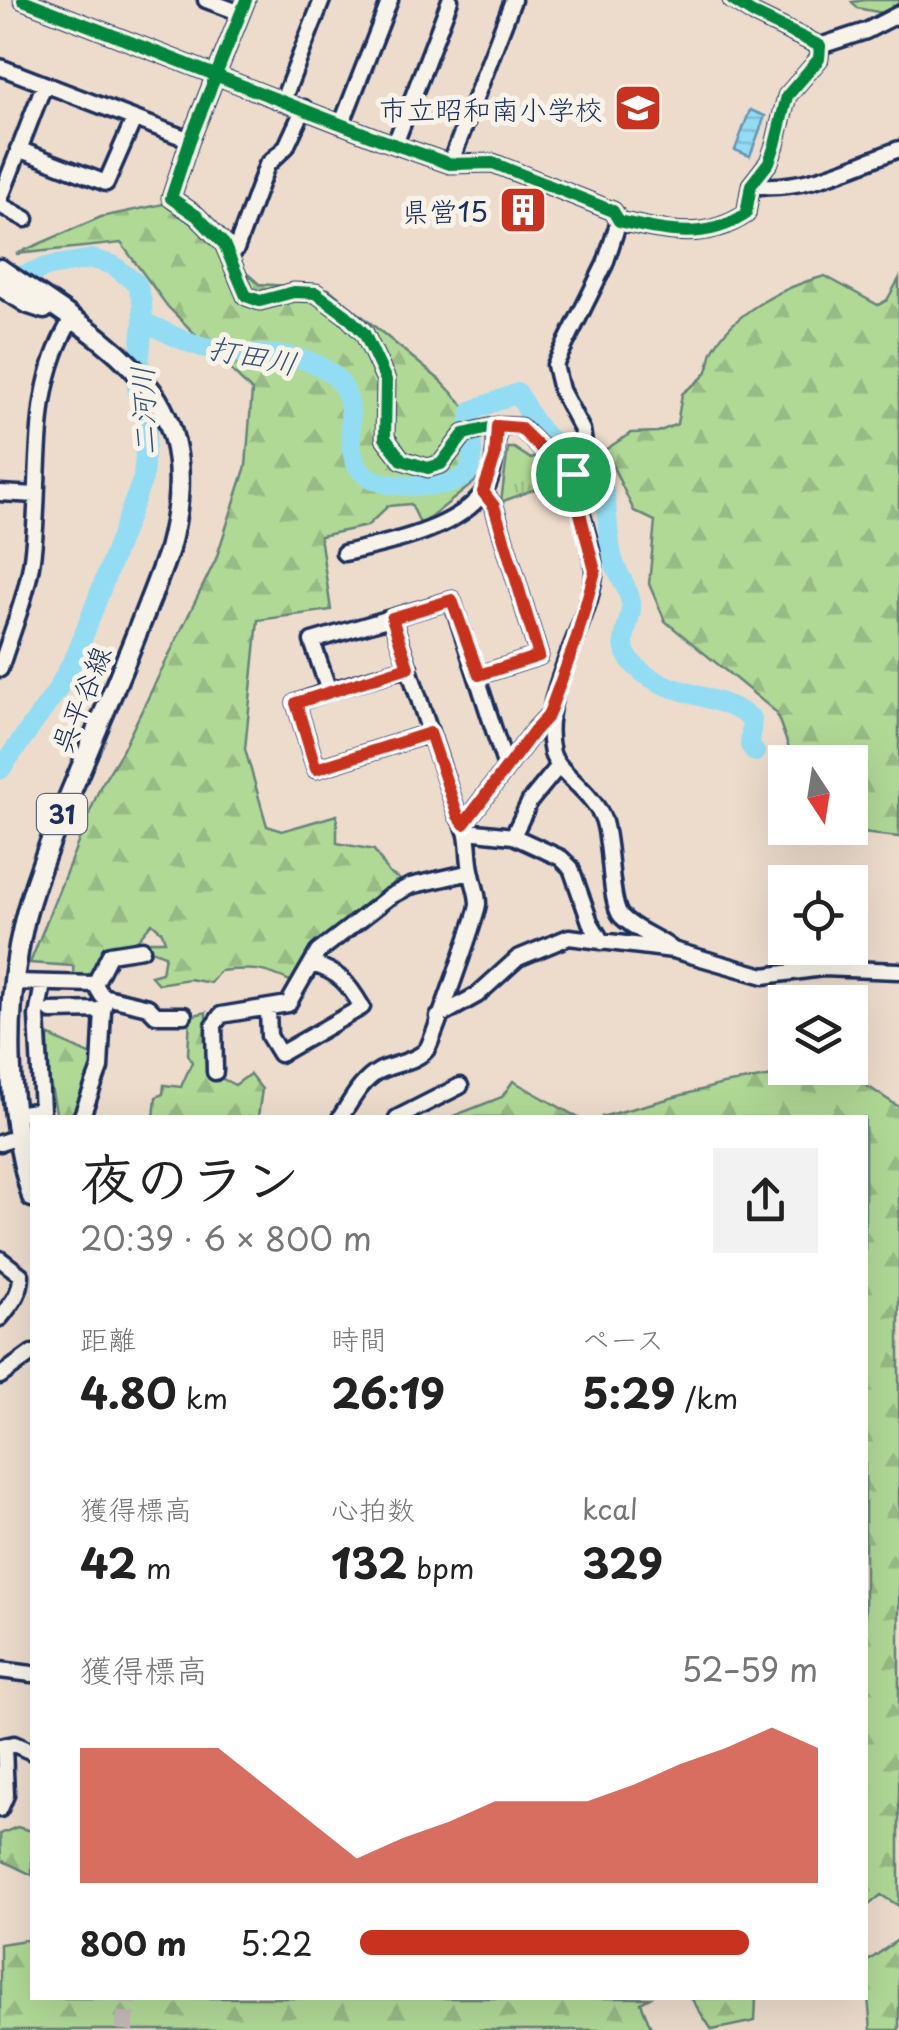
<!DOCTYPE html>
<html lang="ja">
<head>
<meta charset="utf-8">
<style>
	:root { --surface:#fff; --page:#f2f2f2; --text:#222; --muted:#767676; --accent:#c8321e }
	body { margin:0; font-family:"Playpen Sans","Klee One",sans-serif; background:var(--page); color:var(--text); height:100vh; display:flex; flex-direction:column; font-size:38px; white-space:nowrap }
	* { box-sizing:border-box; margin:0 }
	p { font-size:32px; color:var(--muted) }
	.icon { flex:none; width:55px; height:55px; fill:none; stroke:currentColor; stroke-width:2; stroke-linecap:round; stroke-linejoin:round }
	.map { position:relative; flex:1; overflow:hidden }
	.side { position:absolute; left:30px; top:1115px; width:838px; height:885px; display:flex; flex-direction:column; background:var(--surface); border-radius:0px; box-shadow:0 10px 40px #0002 }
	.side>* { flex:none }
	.needle { width:65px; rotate:168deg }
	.tools { position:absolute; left:768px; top:745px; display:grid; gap:20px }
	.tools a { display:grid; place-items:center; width:100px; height:100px; border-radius:0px; background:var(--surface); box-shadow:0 10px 40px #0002; font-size:50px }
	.pin { position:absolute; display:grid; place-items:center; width:85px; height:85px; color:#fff; margin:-42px; border:5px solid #fff; border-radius:50%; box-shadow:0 2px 10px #0007 }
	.round { display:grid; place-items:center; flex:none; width:105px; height:105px; border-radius:0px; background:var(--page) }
	.head { display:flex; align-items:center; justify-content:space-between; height:170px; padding:0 50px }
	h1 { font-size:55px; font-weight:700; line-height:75px }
	.figures { display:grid; grid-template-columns:repeat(3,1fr); gap:15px; height:170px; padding:10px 50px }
	.figures div { display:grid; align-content:center }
	.figures b { font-size:42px; font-weight:700 }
	.figures small { font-size:28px; font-weight:400 }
	.figures p { font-size:28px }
	.chart { height:280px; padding:20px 50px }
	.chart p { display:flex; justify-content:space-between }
	.chart svg { width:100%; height:180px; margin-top:10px; fill:var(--accent); opacity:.7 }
	ul { padding:0 50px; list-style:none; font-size:32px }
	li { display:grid; grid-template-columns:160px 120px 1fr; align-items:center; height:75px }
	li i { height:25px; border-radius:12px; background:var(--accent) }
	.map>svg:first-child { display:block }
	.grass { fill:url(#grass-tufts); stroke:#66847a; stroke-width:2.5 }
	.forest { fill:url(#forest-firs); stroke:#66847a; stroke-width:2.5 }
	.water { fill:url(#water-rules); stroke:#6397b8; stroke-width:2.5 }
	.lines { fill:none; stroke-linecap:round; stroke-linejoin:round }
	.river { stroke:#93ddf4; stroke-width:20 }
	.major-tunnel { stroke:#c3b9b6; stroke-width:18; stroke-dasharray:18 9; stroke-linecap:butt }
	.minor-casing { stroke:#1b2f5e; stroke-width:21 }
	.major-casing { stroke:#1b2f5e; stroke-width:25 }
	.minor { stroke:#f7f3e8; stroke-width:14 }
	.major { stroke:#f7f3e8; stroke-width:18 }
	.cycleway-casing { stroke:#f7f3e8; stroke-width:19 }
	.cycleway { stroke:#00873e; stroke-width:12 }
	.route-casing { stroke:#fff; stroke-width:20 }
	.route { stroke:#c8321e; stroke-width:12 }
	.labels { text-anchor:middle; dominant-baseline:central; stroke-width:10; stroke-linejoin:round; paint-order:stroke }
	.shield { fill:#f7f3e8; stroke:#5d6a87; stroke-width:2.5 }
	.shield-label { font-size:25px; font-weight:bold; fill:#1b2f5e }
	.poi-label { font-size:28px; fill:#1b2f5e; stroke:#f7f3e8; text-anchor:end }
	.street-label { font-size:28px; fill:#1b2f5e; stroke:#f7f3e8 }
	.water-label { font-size:30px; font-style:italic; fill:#33527c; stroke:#f7f3e8 }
</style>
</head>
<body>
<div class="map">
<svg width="899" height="2030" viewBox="0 0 899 2030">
	<defs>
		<pattern id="grass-tufts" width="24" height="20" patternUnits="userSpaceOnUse" patternTransform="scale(2.5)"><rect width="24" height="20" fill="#b0d996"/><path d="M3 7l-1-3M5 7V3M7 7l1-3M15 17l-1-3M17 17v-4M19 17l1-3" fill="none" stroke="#97bb84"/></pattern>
		<pattern id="forest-firs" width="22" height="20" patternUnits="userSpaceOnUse" patternTransform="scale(2.5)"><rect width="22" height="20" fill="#b0d996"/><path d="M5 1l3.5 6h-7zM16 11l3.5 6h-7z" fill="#97bb84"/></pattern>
		<pattern id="water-rules" width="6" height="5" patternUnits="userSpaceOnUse" patternTransform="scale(2.5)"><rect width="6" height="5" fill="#93ddf4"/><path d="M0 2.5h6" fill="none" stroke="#7ebed4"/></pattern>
	</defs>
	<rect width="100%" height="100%" fill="#eddccc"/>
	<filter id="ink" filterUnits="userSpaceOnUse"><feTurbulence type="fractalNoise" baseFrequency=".01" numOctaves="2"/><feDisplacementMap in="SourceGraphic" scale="20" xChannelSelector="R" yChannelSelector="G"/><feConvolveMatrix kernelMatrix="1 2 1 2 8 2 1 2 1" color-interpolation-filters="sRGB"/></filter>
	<g filter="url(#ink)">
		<path class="grass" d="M508,448h6l17,11 5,-2 18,25 -53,20z"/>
		<path class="forest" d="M865,0h34v2l-11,12 -31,-6 -5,-6z
			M168,203l91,81 70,5 112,92 26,28 9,72 -55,44 -10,-21 -23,2 -21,20 -47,10 11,74 -73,10 -13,129 22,77 15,5 55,-16v28l37,7 15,23 10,6 -86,66 -21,37c-29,-14 -39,-14 -72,-11l-10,12 -21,-4 -31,5 -7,-8 11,-3 3,-18 -20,-7 4,-7h16l-3,-9 -10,-9 -20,23 -15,2 -26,34 -17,-1 -1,-15 -43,-3 70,-176 21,-34 95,-194 30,-93 6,-75 -84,-84 -47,-64 -105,11 85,-37z
			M825,276l53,29 9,-5 12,-21v558l-82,-9h33v-66h-56l-18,-50 -111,-91 -16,-37 6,-63 -21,-10 -29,-61 26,-17 27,-1 19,-8 5,-30c7,-7 19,-13 24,-21 4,-7 3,-16 7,-23 20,-38 72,-64 112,-74z
			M206,1012l1,59 28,14 15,-11 12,15 -4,28 -104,1 2,-21 7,-3 1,-9 17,2 11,-25 -4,-8 2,-38z
			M48,1035l50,23 -21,59h-20l-8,-40z
			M824,1068h16l59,39v799l-18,-11 -16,13v-790l-264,-1 122,-33z
			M513,1081l64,36h-126l51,-20z
			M17,1827l15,4v44l-31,-15 -1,-26z
			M32,1939v59h618l-9,5 11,27h-652v-86z
			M899,1939v91h-28l-6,-67z
			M691,1998h65l-1,23 -43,9z"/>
		<path class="water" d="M750,110l15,6 -15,40 -15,-6z"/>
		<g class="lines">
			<path class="river" d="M0,283l50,-17 42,-7 21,6 24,19 5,17 1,21 -6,66 10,41 -4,49 -66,175 -21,39 -56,78
				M143,322c20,8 42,21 63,26 42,11 89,-3 126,26 49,38 -31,122 104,111 11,-1 28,-4 33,-15 9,-19 -5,-40 4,-60l45,-17c9,16 16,33 30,45 21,17 40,7 52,39 10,26 5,56 13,82 4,16 20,34 18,50 -2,18 -14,34 -1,51 28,37 88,31 122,59l-2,26 5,7"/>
			<path class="major-tunnel" d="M124,2030l4,-32"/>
			<g class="minor-casing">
				<path id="minor" d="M23,0l356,139 71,25 43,-1 120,48 6,10c45,10 85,21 127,-7l5,-29 18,-23 6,-17 12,-49 32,-37 1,-13 -66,-32 -22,-14
					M206,0l35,13
					M246,0l-56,140 -19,58 26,18 27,28 22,52 14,5 34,-9 22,1 30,22 18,18 22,47 -1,58 17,22 26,8 13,-4 23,-30 33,-8 23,1 33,33 20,14
					M820,46l46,-15 33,-17
					M0,67l190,73
					M283,100l39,-100
					M342,123l48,-123
					M395,144l55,-144
					M18,149l88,34 28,-64
					M450,164l63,-164
					M751,185c53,7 99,-18 148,-36
					M26,219l-26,-14v-6l44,-114
					M619,221l-14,43 -50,101 6,25 21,40 2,13 -11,31v12c6,19 23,73 21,90 -8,57 -56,120 -42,177 5,19 40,38 51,66 9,24 6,83 18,97 14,15 37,21 52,34
					M230,254l6,-5 31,-84 19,-18 18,-39
					M0,493l36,2
					M344,553c42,-9 128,-26 145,-72 6,-17 7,-36 8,-55
					M0,669c11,-36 27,-73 32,-110 11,-80 -5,-169 40,-240
					M479,675l60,-19 -45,-150 -11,-14
					M329,691l80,-24
					M430,733l-114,36 -20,-66 33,-12 -17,-50 140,-41 54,167
					M464,824l70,-93 14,-15
					M467,831l46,5 48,22 10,10 19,54 12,20
					M513,836l17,-35 28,-34
					M14,982l81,2
					M95,984l7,12 46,11 8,8h28
					M95,984l15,-30 32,-5
					M268,1010l1,26 11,18 82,-47c-14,-24 -23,-35 -50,-43
					M51,1011l52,-1 2,-8
					M438,1017l39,-22 41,-37 51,-21 104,13 91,26 58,-8 77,3
					M215,1072l-1,-47 7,-10 67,-11 30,-52 71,-55 21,-11 61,-14
					M15,1114l27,-4 -5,-94 6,-32
					M81,1118l19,-50 3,-58
					M340,1118c12,-18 20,-36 39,-47 14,-7 39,-10 48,-22 5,-7 51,-136 51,-145 0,-11 -4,-19 -6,-30 -6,-21 1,-39 -14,-58l-66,-198
					M397,1118l63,-32
					M0,1143l18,-6
					M0,1259l21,16c0,19 -10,29 -21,43
					M0,1376l32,-23
					M0,1670l32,4
					M0,1747l14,-3 18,8
					M0,1809l6,-14 -2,-48"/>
			</g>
			<g class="major-casing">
				<path id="major" d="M0,269c112,78 211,121 169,280 -27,76 -60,151 -91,226 -20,47 -40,94 -53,143 -22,91 -19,190 7,279
					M0,286l29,18 15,5"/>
			</g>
			<use href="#minor" class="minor"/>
			<use href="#major" class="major"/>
			<g class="cycleway-casing">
				<path id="cycleway" d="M23,0l356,139 71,25 43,-1 120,48 6,10c45,10 85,21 127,-7l5,-29 18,-23 6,-17 12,-49 32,-37 1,-13 -66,-32 -22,-14
					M246,0l-56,140 -19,58 26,18 27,28 22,52 14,5 34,-9 22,1 30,22 18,18 22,47 -1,58 17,22 26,8 13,-4 23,-30 33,-8 23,1 33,33 20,14"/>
			</g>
			<use href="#cycleway" class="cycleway"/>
		</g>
	</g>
	<g class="lines" filter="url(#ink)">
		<g class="route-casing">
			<path id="route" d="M497,426l23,2 33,32 20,14v12l22,85 -19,69 -28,76 -14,15 -70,93 -6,-8 -28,-83 -114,36 -20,-66 112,-36 -16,-49 60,-18 27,75 60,-19 -45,-150 -11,-14 12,-35z"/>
		</g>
		<use href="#route" class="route"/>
	</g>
	<defs>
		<g id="school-square" transform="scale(2.5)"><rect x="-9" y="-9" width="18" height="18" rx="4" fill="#c8321e" stroke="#f7f3e8"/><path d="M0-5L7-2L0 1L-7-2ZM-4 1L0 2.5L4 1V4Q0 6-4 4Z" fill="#fff"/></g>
		<g id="building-square" transform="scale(2.5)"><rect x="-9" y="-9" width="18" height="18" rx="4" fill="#c8321e" stroke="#f7f3e8"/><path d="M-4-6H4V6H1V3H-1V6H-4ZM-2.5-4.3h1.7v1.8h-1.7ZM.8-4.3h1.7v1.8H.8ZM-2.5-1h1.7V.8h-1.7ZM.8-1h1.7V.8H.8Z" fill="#fff"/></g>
	</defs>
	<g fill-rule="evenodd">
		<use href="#school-square" x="638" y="108"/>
		<use href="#building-square" x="523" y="210"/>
	</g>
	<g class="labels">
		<rect class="shield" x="37" y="794" width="50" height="40" rx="8"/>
		<g class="shield-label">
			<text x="62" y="814">31</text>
		</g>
		<g class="poi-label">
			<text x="603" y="108">市立昭和南小学校</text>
			<text x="488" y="210">県営15</text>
		</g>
		<g class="street-label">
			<text transform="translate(80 699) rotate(-68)">呉平谷線</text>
		</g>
		<g class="water-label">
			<text transform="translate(253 354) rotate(11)">打田川</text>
			<text transform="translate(142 411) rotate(-92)">二河川</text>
		</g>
	</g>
</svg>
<div class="tools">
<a><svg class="needle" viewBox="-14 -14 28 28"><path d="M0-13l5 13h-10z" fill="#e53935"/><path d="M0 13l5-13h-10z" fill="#767676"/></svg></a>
<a><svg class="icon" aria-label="locate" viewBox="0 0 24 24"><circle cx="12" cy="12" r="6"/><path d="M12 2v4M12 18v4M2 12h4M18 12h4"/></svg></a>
<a><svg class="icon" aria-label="layers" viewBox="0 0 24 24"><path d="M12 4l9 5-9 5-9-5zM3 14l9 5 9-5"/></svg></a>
</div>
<div class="pin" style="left:573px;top:474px;background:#1e9e55"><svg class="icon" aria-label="arrive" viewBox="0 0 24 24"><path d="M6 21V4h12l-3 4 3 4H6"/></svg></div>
<section class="side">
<div class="head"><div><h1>夜のラン</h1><p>20:39 · 6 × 800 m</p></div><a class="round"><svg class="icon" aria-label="share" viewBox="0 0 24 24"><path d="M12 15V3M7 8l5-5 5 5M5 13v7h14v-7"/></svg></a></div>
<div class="figures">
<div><p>距離</p><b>4.80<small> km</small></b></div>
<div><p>時間</p><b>26:19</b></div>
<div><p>ペース</p><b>5:29<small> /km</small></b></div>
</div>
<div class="figures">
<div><p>獲得標高</p><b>42<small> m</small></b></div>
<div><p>心拍数</p><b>132<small> bpm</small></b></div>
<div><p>kcal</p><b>329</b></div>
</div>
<div class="chart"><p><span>獲得標高</span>52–59 m</p>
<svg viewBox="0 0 160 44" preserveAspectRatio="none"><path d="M0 44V11L10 11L20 11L30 11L40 20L50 29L60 38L70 33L80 29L90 24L100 24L110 24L120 20L130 15L140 11L150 6L160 11V44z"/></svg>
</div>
<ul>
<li><b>800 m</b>5:22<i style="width:85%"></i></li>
</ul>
</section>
</div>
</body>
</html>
